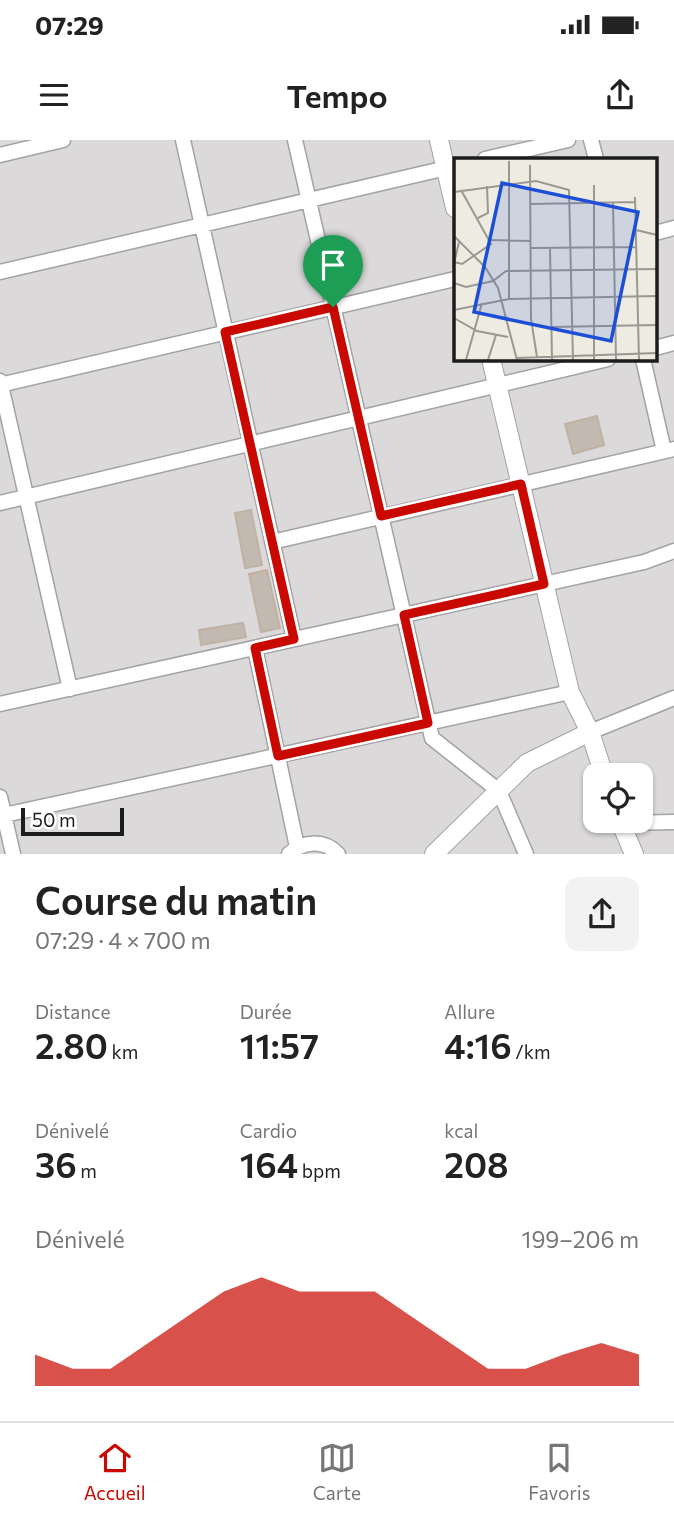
<!DOCTYPE html>
<html lang="fr">
<head>
<meta charset="utf-8">
<style>
	:root { --surface:#fff; --page:#f2f2f2; --text:#222; --muted:#767676; --line:#e0e0e0; --accent:#c90800 }
	body { margin:0; font-family:Commissioner,sans-serif; background:var(--page); color:var(--text); height:100vh; display:flex; flex-direction:column; font-size:26px; white-space:nowrap }
	* { box-sizing:border-box; margin:0 }
	p { font-size:23px; color:var(--muted) }
	.icon { flex:none; width:38px; height:38px; fill:none; stroke:currentColor; stroke-width:2; stroke-linecap:round; stroke-linejoin:round }
	.map { position:relative; height:714px; overflow:hidden }
	.sheet { display:flex; flex-direction:column; background:var(--surface); flex:1 }
	.sheet>* { flex:none }
	.controls { position:absolute; left:583px; top:623px; display:grid; gap:14px }
	.controls a { display:grid; place-items:center; width:70px; height:70px; border-radius:14px; background:var(--surface); box-shadow:0 2px 5px #0004; font-size:35px }
	.scale { position:absolute; left:21px; bottom:18px; width:103px; box-sizing:border-box; padding-left:7px; border:4px solid #1c1c1c; border-top:0; font-size:19px; line-height:24px; white-space:nowrap; color:#1c1c1c; -webkit-text-stroke:5px #fff; paint-order:stroke }
	.pin { position:absolute; display:grid; place-items:center; width:60px; height:60px; color:#fff; margin:-72px -30px; border-radius:50% 50% 50% 0; rotate:-45deg; box-shadow:0 0 7px #0007 }
	.pin .icon { rotate:45deg }
	.round { display:grid; place-items:center; flex:none; width:74px; height:74px; border-radius:14px; background:var(--page) }
	.summary { display:flex; align-items:center; justify-content:space-between; height:119px; padding:0 35px }
	h1 { font-size:38px; font-weight:600; line-height:52px }
	.metrics { display:grid; grid-template-columns:repeat(3,1fr); gap:10px; height:119px; padding:7px 35px }
	.metrics div { display:grid; align-content:center }
	.metrics b { font-size:35px; font-weight:600 }
	.metrics small { font-size:19px; font-weight:400 }
	.metrics p { font-size:19px }
	.chart { height:196px; padding:14px 35px }
	.chart p { display:flex; justify-content:space-between }
	.chart svg { width:100%; height:126px; margin-top:7px; fill:var(--accent); opacity:.7 }
	.status { display:flex; justify-content:space-between; align-items:center; height:49px; padding:0 35px; background:var(--surface); direction:ltr }
	.status svg { height:19px; fill:currentColor }
	header { display:flex; justify-content:space-between; align-items:center; height:91px; padding:0 35px; background:var(--surface); font-size:32px; font-weight:600 }
	.tabs { display:flex; justify-content:space-around; align-items:center; height:98px; border-top:2px solid var(--line); background:var(--surface); font-size:19px; color:var(--muted) }
	.tabs a { display:grid; justify-items:center; gap:4px }
	.tabs .on { color:var(--accent) }
	.map>svg:first-child { display:block }
	.residential { fill:#dbd9d9; fill-rule:evenodd }
	.building { fill:#c2bab1; stroke:#c1b1a3; stroke-width:2 }
	.lines { fill:none; stroke-linecap:round; stroke-linejoin:round }
	.minor-casing { stroke:#a3a3a3; stroke-width:17 }
	.tertiary-casing { stroke:#a3a3a3; stroke-width:20 }
	.minor { stroke:#fff; stroke-width:14 }
	.tertiary { stroke:#fff; stroke-width:18 }
	.route-casing { stroke:#fff; stroke-width:14 }
	.route { stroke:#c90800; stroke-width:9 }
	.inset-road { fill:none; stroke:#9a9892; stroke-width:2 }
	.view { fill:#1d4ed8; fill-opacity:0.15; stroke:#1d4ed8; stroke-width:3.5 }
	.inset-edge { fill:none; stroke:#1c1c1c; stroke-width:3.5 }
</style>
</head>
<body>
<div class="status"><b>07:29</b><svg viewBox="0 0 49 12"><path d="M0 12V9h3v3zM5 12V6h3v6zM10 12V3h3v9zM15 12V0h3v12zM26 1h20v11H26zM47 4h2v5h-2z"/></svg></div>
<header><svg class="icon" aria-label="menu" viewBox="0 0 24 24"><path d="M4 6h16M4 12h16M4 18h16"/></svg>Tempo<svg class="icon" aria-label="share" viewBox="0 0 24 24"><path d="M12 15V3M7 8l5-5 5 5M5 13v7h14v-7"/></svg></header>
<div class="map">
<svg width="674" height="714" viewBox="0 0 674 714">
	<rect width="100%" height="100%" fill="#eeebe1"/>
	<path class="residential" d="M0,0h674v714h-674zM455,19h200v200h-200zM595,635h45v46h-45z"/>
	<path class="building" d="M597,276l7,29 -31,9 -8,-30z
		M251,370l11,55 -17,3 -10,-55z
		M267,430l13,58 -19,4 -12,-58z
		M243,483l3,14 -45,8 -2,-15z"/>
	<g class="lines">
		<g class="minor-casing">
			<path id="minor" d="M183,0l111,499
				M295,0l137,598 67,53 27,63
				M591,0l5,19
				M0,15l63,-15
				M485,19l83,-19
				M655,93l19,-5
				M0,132l455,-106
				M655,208l19,-5
				M643,219l21,92
				M0,241l70,308
				M0,245l455,-106
				M0,363l608,-144
				M272,402l402,-93
				M255,508l42,199
				M0,564l644,-142 30,-11
				M590,592l84,-34
				M0,657l13,57
				M0,676l570,-124
				M620,683l54,-1
				M289,714c14,-13 35,-15 49,0"/>
		</g>
		<g class="tertiary-casing">
			<path id="tertiary" d="M439,0l16,68
				M491,219l79,333 20,40 14,43
				M620,681l14,33
				M434,714l93,-91 63,-31"/>
		</g>
		<use href="#minor" class="minor"/>
		<use href="#tertiary" class="tertiary"/>
	</g>
	<g class="lines">
		<g class="route-casing">
			<path id="route" d="M333,167l48,209 140,-32 23,100 -140,31 24,108 -150,33 -23,-108 39,-9 -69,-307z"/>
		</g>
		<use href="#route" class="route"/>
	</g>
	<g transform="translate(454 18)">
		<rect width="203" height="203" fill="#eeebe1"/>
		<path class="inset-road" d="M55,3v138M76,7l1,154 6,38M140,27v175M0,34l82,-11 33,9 4,170M181,39l4,163M159,44l3,158M76,46l105,-2M24,60l10,-5 -1,-27M182,72l21,5M0,78l31,31 13,21 19,72M37,82l40,1M77,90l105,-1M96,90l2,112M0,104l8,2 29,-20 -30,-54M0,106l5,-22M0,125l12,4 27,-6 13,-10 151,-2M0,152l55,-11 148,-3M0,160l23,13 31,6M98,169l105,-2M62,200l141,-5M12,202l16,-57M34,202l8,-25"/>
		<path class="view" d="M48,25l136,29 -27,129 -137,-29z"/>
		<rect width="203" height="203" class="inset-edge"/>
	</g>
</svg>
<div class="controls">
<a><svg class="icon" aria-label="locate" viewBox="0 0 24 24"><circle cx="12" cy="12" r="6"/><path d="M12 2v4M12 18v4M2 12h4M18 12h4"/></svg></a>
</div>
<div class="scale">50 m</div>
<div class="pin" style="left:333px;top:167px;background:#1e9e55"><svg class="icon" aria-label="arrive" viewBox="0 0 24 24"><path d="M6 21V4h12l-3 4 3 4H6"/></svg></div>
</div>
<section class="sheet">
<div class="summary"><div><h1>Course du matin</h1><p>07:29 · 4 × 700 m</p></div><a class="round"><svg class="icon" aria-label="share" viewBox="0 0 24 24"><path d="M12 15V3M7 8l5-5 5 5M5 13v7h14v-7"/></svg></a></div>
<div class="metrics">
<div><p>Distance</p><b>2.80<small> km</small></b></div>
<div><p>Durée</p><b>11:57</b></div>
<div><p>Allure</p><b>4:16<small> /km</small></b></div>
</div>
<div class="metrics">
<div><p>Dénivelé</p><b>36<small> m</small></b></div>
<div><p>Cardio</p><b>164<small> bpm</small></b></div>
<div><p>kcal</p><b>208</b></div>
</div>
<div class="chart"><p><span>Dénivelé</span>199–206 m</p>
<svg viewBox="0 0 160 44" preserveAspectRatio="none"><path d="M0 44V33L10 38L20 38L30 29L40 20L50 11L60 6L70 11L80 11L90 11L100 20L110 29L120 38L130 38L140 33L150 29L160 33V44z"/></svg>
</div>
</section>
<nav class="tabs">
<a class="on"><svg class="icon" aria-label="home" viewBox="0 0 24 24"><path d="M3 11l9-7 9 7M6 9v11h12V9"/></svg>Accueil</a>
<a><svg class="icon" aria-label="map" viewBox="0 0 24 24"><path d="M3 6l6-2 6 2 6-2v14l-6 2-6-2-6 2zM9 4v14M15 6v14"/></svg>Carte</a>
<a><svg class="icon" aria-label="saved" viewBox="0 0 24 24"><path d="M7 4h10v16l-5-4-5 4z"/></svg>Favoris</a>
</nav>
</body>
</html>
